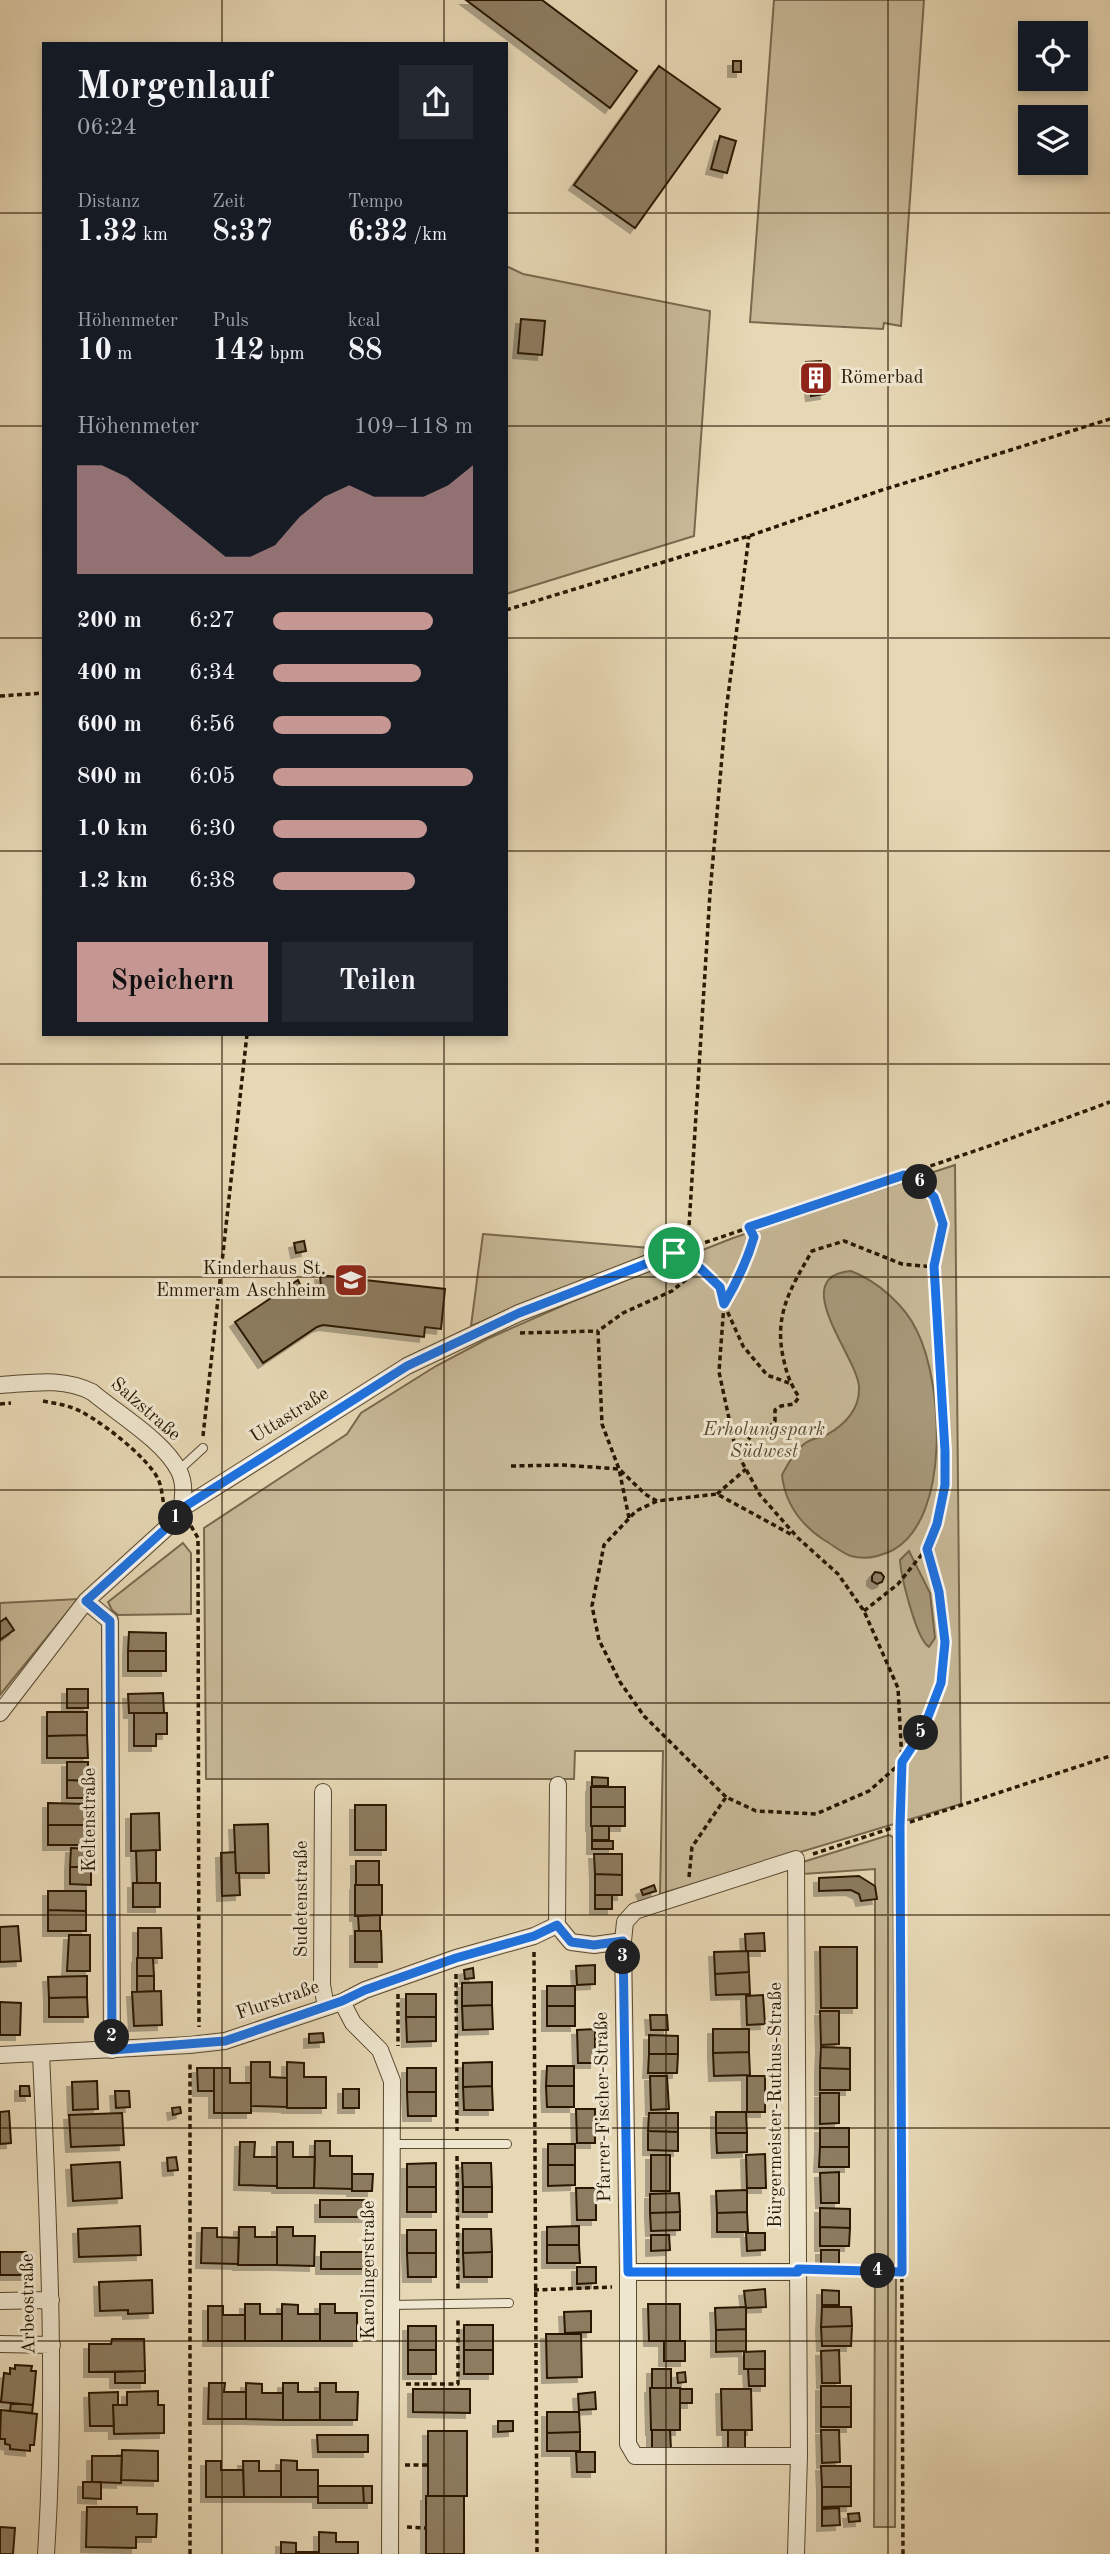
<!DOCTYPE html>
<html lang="de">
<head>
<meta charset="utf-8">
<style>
	:root { --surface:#171b24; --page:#242831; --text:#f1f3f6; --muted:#9ea1a6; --accent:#c59692 }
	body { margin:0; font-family:"Old Standard TT",serif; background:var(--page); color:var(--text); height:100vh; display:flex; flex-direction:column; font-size:26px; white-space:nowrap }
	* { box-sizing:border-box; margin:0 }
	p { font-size:23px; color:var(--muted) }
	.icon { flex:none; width:38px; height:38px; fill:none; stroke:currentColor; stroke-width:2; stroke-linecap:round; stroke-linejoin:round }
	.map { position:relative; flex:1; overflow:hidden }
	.panel { position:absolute; left:42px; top:42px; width:466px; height:994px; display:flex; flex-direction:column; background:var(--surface); border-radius:0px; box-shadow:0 4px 10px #0003 }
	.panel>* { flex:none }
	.buttons { position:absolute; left:1018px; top:21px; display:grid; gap:14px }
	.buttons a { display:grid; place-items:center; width:70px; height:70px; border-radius:0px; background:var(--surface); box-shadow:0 4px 10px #0003; font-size:35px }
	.pin { position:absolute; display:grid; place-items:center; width:60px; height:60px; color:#fff; margin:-30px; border:4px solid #fff; border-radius:50%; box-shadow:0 2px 7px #0007 }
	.km { position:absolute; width:35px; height:35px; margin:-18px; border-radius:50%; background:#222; color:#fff; font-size:19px; line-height:35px; text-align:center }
	.round { display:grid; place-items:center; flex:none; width:74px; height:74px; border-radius:0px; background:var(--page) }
	.summary { display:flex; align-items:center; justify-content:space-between; height:119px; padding:0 35px }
	h1 { font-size:38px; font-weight:800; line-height:52px }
	.metrics { display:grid; grid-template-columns:repeat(3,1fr); gap:10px; height:119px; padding:7px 35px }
	.metrics div { display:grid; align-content:center }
	.metrics b { font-size:30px; font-weight:800 }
	.metrics small { font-size:19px; font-weight:400 }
	.metrics p { font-size:19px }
	.chart { height:196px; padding:14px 35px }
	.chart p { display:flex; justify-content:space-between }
	.chart svg { width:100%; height:126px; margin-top:7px; fill:var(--accent); opacity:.7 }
	.cta { display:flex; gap:14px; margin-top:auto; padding:14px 35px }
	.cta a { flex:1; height:80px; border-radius:0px; background:var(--accent); color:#111; font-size:28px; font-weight:800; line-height:80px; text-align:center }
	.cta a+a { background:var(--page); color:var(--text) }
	ul { padding:0 35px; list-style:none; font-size:23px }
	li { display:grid; grid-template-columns:112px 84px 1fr; align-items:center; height:52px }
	li i { height:18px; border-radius:9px; background:var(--accent) }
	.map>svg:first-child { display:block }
	.green { fill:#c7b897; stroke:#78684d; stroke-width:2 }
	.water { fill:#a69778; stroke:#746549; stroke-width:2 }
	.building { fill:#8c7c60; stroke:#291903; stroke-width:2; filter:url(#shadow) }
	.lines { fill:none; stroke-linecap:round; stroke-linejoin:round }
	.lane-casing { stroke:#584930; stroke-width:10 }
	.street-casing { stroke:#584930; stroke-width:18 }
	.path { stroke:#291903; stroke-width:3.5; stroke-dasharray:5 3.5; stroke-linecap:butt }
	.lane { stroke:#efe6cf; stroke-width:8 }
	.street { stroke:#efe6cf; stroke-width:16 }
	.route-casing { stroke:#fff; stroke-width:14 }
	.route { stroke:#1a73e8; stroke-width:9 }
	.grid { fill:none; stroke:#291903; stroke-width:2; stroke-opacity:0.55 }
	.labels { text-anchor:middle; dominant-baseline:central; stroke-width:6; stroke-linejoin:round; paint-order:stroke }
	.poi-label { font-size:19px; fill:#291903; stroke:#efe6cf; text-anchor:start }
	.street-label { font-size:19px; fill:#291903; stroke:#efe6cf }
	.park-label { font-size:19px; font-style:italic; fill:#58492f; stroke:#efe6cf }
</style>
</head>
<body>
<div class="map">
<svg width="1110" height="2554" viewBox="0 0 1110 2554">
	<defs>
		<filter id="shadow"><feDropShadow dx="-5" dy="5" stdDeviation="0" flood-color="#0004"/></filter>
	</defs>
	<rect width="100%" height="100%" fill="#e7d8b5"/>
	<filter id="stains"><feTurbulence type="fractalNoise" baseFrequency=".00286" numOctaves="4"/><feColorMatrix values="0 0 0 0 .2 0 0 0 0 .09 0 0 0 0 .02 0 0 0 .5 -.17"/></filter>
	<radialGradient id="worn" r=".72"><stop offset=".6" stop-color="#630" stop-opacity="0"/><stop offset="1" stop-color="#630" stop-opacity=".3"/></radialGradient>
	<path class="green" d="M774,0h150l-23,326 -17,-3 -1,6 -133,-7z
		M506,266l17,8 187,37 -16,225 -188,58z
		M955,1165l6,639 -301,90 3,-143h-88l-1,28h-368l-2,-251 143,-94 14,-21 75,-47 51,-27 84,-37 162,-64z
		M483,1234l179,15 -191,77z
		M183,1543l8,10v61l-73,1 -6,-5 -4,-8z
		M78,1599l-74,91 -4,5v-92z
		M889,1835l4,2 3,429h-21v-397l-72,5v-12z
		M875,2275l21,1 -1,251h-21z"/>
	<path class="water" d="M851,1271c26,10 54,34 66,60 26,52 34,187 -24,219 -12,6 -28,10 -42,6 -9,-3 -18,-11 -27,-16 -24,-16 -39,-36 -42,-65 6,-11 12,-23 22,-31 7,-6 16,-6 24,-10 18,-10 32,-26 31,-47 -1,-29 -73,-111 -8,-116z
		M909,1551l21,42 5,45 -6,9c-13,-8 -28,-71 -29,-87z"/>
	<path class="building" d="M466,0h76l95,71 -27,37z
		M733,61h8v11h-8z
		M659,66l61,43 -85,119 -61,-43z
		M720,136l16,5 -9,32 -16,-4z
		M521,319l24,2 -3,34 -24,-2z
		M821,361l4,33 -14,2 -5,-34z
		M304,1241l2,10 -10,2 -2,-10z
		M320,1275l125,14 -4,40 -16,-2 -1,10 -101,-12 -6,2 -54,36 -28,-41 63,-42 5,11 18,-4z
		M875,1572l6,1 3,4 -2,5 -5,2 -5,-3v-5z
		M6,1618l8,12 -14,10v-18z
		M129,1632l37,1v18h-38z
		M128,1651h38v20h-38z
		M67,1689h21v19h-21z
		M163,1693l1,20h-35l-1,-19z
		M47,1712h40v23l-40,1z
		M134,1713h33v21h-11v12h-22z
		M87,1735l1,23h-41v-22z
		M67,1762h21v19l-21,-1z
		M592,1777l16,1v8h-16z
		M67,1780l21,1v17h-21z
		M591,1787h34v20h-34z
		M48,1803l39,1 -1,21h-38z
		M355,1805h31v45h-31z
		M591,1807h34v19h-34z
		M159,1813l1,37 -29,1v-37z
		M268,1824l1,49h-33l-2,-48z
		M48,1825h38v20h-38z
		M592,1826h17v14h-17z
		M592,1841h21v8h-21z
		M71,1848l20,1v18h-21z
		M156,1850v33h-19l-1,-32z
		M235,1852l1,21h3l1,22 -18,1 -1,-43z
		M594,1854h28v21l-27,-1z
		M356,1861h23v24h-23z
		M70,1867h21v18l-21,-1z
		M595,1874l27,1v20h-27z
		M859,1876l16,10 2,13 -16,2 -2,-7 -8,-4 -32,1v-13z
		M133,1883h27v24h-27z
		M355,1885h27v30l-27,1z
		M654,1885l2,6 -13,4 -2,-5z
		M48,1891h38v20l-38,-1z
		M595,1895h17v14h-17z
		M48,1910l38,1v20h-38z
		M380,1915v16h-21l-1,-15z
		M18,1926l3,35 -21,1v-35z
		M138,1928h23l1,30h-24z
		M355,1931h26l1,31h-27z
		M764,1933l1,18h-19l-1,-17z
		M69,1935h21v36h-23z
		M820,1947h37v61h-36z
		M748,1951l1,21 -34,2 -1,-22z
		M137,1958h16l1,18h-17z
		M595,1965v19l-18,1 -1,-19z
		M473,1968l1,10 -9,1 -1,-9z
		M749,1972l1,22 -34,1 -1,-21z
		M87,1976v21l-38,1 -1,-21z
		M137,1976h17v15l-17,1z
		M492,1982v23l-30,1v-23z
		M547,1986h28v20h-28z
		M161,1991l1,34 -28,1 -2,-34z
		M406,1994h30v23h-30z
		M763,1995l2,29 -18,1 -1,-29z
		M87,1997l1,20h-39v-19z
		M0,2002l21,1 -1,32h-20z
		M492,2005l1,24 -30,1 -1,-24z
		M547,2006h28v20h-28z
		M820,2011h19v33l-18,1z
		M650,2015h17l1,15h-17z
		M406,2017h30v24l-29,1z
		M595,2029v34h-17l-1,-33z
		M713,2029h36v23l-36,1z
		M323,2033l1,9 -15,1v-9z
		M649,2035l29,1v18h-29z
		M821,2047l29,1v21l-30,-1z
		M749,2052l1,23 -36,1 -1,-23z
		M649,2054h29l-1,19h-29z
		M251,2062h19v15l17,1v29l-36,-1z
		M287,2062l17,1v14h22v31h-39z
		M492,2062v24l-29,1v-24z
		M547,2066h27v20h-28z
		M197,2068h17v23h-16z
		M214,2068h16v15h21v30h-37z
		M407,2068h29v24h-29z
		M820,2068l30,1v21h-30z
		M650,2076h17l2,33 -18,1z
		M747,2076h18v36h-18z
		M97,2081l1,28 -25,1 -1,-28z
		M20,2086h9l1,10h-10z
		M492,2086l1,24h-29l-1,-23z
		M546,2086h28v21h-27z
		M343,2089h16v19h-16z
		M115,2091h14l1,16 -14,1z
		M407,2092h29v24h-28z
		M820,2093h19v30l-19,1z
		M180,2107l1,6 -8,2 -1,-7z
		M576,2109h19v34h-18z
		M9,2111l2,32 -11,1v-32z
		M716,2112h30l1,21h-31z
		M122,2113l2,32 -53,2 -2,-32z
		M649,2113h29v19l-30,-1z
		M820,2128h29v19h-29z
		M648,2131l30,1v19l-30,-1z
		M716,2133h31v19l-30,1z
		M315,2141h15v15h22v33l-38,-1z
		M240,2142h15l-1,15h23v29l-38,-1z
		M277,2142h16v15h22l-1,31h-37z
		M548,2144h27v21h-27z
		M820,2147h29v20h-30z
		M765,2154l1,34h-19l-1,-33z
		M651,2155h19v36h-19z
		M176,2157l2,13 -10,1 -1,-13z
		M120,2162l2,36 -49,3 -2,-36z
		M436,2163v24h-29v-23z
		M462,2163h29l1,24h-29z
		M548,2165h27v20l-27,1z
		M839,2172v31h-18l-1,-30z
		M352,2174h21l-1,17h-20z
		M407,2187h29v25h-29z
		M463,2187h29v25h-29z
		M576,2188h20v32h-19z
		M747,2190v22l-30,1 -1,-22z
		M679,2193l1,19 -30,1v-19z
		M320,2200h51v17h-51z
		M820,2208l30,1v19l-30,-1z
		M680,2212v18l-29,1 -1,-18z
		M747,2212l1,20h-31v-19z
		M140,2226l1,29 -62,2 -1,-28z
		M579,2226v19h-32v-18z
		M239,2227h16v10h22v28h-39z
		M277,2227h16v9h22l-1,30 -37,-1z
		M820,2227l30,1 -1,18h-29z
		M202,2228h15v9l22,1 -1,26 -37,-1z
		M463,2229h28l1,23 -29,1z
		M407,2230h29v23h-29z
		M746,2233h19v17l-18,1z
		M651,2235h18l1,15 -19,1z
		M547,2245h32l1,18h-33z
		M821,2250h18v17h-18z
		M0,2252h26v23h-26z
		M321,2252h51v17h-51z
		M492,2252v25h-28l-1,-24z
		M407,2253h29v24h-28z
		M577,2267h19v16l-19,1z
		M152,2280l1,33 -25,1v-4l-28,1 -1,-29z
		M765,2289l1,18 -20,1 -2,-17z
		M822,2290l17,1v14h-17z
		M245,2304h15v10h22v27h-37z
		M282,2304l16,1v9h22v27h-38z
		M320,2304h15v9h22v28h-37z
		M648,2304h32v37h-31z
		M208,2306h15v9h22v26h-37z
		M746,2307v22l-30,1 -1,-22z
		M822,2307h29l1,19 -31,1z
		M591,2311v21l-26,1 -1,-21z
		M464,2325h29v25h-29z
		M408,2326h28v24h-28z
		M852,2326l-1,20h-29l-1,-19z
		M746,2329v22l-30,1v-22z
		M546,2334h35l1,43 -35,1z
		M112,2339h32l1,32 -56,1v-28h22z
		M664,2341h21v20h-21z
		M408,2350h28v24h-28z
		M464,2350h29v24h-29z
		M839,2350l1,33h-18l-1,-32z
		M765,2351v18h-21v-17z
		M15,2365l17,1 -1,5h5l-3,34 -32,-3 3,-29 6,1v-6l5,1z
		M652,2369h19v19h-19z
		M748,2369h17v17h-16z
		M145,2371v12h-30v-11z
		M685,2372l1,10 -8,1 -1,-10z
		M209,2383h16l-1,9h22v27h-38z
		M246,2383l16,1v9h21v27l-37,-1z
		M283,2383h15v9h22v28h-37z
		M320,2383h16v9h22l-1,28h-37z
		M821,2386h30v21h-30z
		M650,2388h30v42h-29z
		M413,2389h57v24l-57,-1z
		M680,2389h12v14h-12z
		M721,2389h30l1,41h-30z
		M158,2391v14h6v28l-50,1 -1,-29h14v-13z
		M118,2392v13h-5l1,21h-24l-1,-33z
		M595,2392l1,17 -17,1 -1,-16z
		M11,2403l22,2 -1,8 -22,-2z
		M821,2407h30v20h-30z
		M1,2410l36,4 -3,31h-4v6l-20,-2v-4l-5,-1v-5h-5z
		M547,2412h32l1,20 -33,1z
		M498,2421h15v10l-15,1z
		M652,2430h18l1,19h-19z
		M728,2430h17v19h-17z
		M821,2430h18l1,32 -18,1z
		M428,2431h39v65h-39z
		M580,2432v19h-33v-18z
		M317,2435h51v17h-50z
		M122,2450l36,1v30l-37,-1z
		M576,2452h19v20h-18z
		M92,2456h30l-1,27 -29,-1z
		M281,2460l16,1v9h21v27h-37z
		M206,2461h15v9h22l1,27h-38z
		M243,2461h16v10h22v26h-37z
		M821,2466h30v21h-29z
		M83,2482h18v17l-18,-1z
		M318,2486h45l1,17h-46z
		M363,2486h9v17h-8z
		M822,2487h29v19l-29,1z
		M426,2496h38v58h-38z
		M87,2507h50v7h20l-1,23h-20v11l-50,-1z
		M839,2508l1,17 -18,1v-17z
		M859,2513l1,8 -11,1 -1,-8z
		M0,2527l15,1 -2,26h-13z
		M319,2532l17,1v9h22v12h-39z
		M281,2542l15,1v9h23v2h-38z"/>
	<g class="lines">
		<g class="lane-casing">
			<path id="lane" d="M179,1470l24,-22
				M391,2144h116
				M390,2305l119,-2"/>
		</g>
		<g class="street-casing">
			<path id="street" d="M0,1385c32,-2 62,-8 92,7 26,22 72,49 87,79 6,12 5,25 2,38
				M86,1601l24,20 2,429
				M0,1713l86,-112 87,-79 8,-13 226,-143 112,-53 155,-60
				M323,1792l-1,193 4,22
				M557,1925l1,-140
				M557,1925l14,17 23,3 29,-4
				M342,2002l11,21 27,27 12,31 -2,473
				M41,2053c7,167 16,334 5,501
				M0,2055l190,-10 35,-4 117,-39 23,-12 91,-32 78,-22 23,-11
				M628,2272v172l7,12h164
				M0,2301l51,-1
				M0,2344l52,1
				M796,2554l3,-98 -3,-597 -161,52 -10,11 -2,19 5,331h170"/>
		</g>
		<path class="path" d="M506,610l243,-74 130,-45 231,-72
			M0,696l44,-3
			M749,1227l5,10c-8,24 -17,45 -30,67l19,42 24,29 22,8
			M688,1242l22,-349 16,-182 23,-175
			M689,1248l309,-105 112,-41
			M688,1261l12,7 20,19 4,17 -5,68 17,79 24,44 38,43 40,36 26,37 34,77 4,74 -2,65 3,727
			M520,1333l78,-2
			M43,1401c9,2 18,3 27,6 22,6 78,50 88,72 4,8 4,18 6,26
			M0,1404l11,-1
			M203,1436l44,-402
			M736,1451l10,-8 10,-14 13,-2 6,-6v-11l6,-4 13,-2 5,-7c-8,-12 -12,-22 -15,-36 -11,-45 6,-72 28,-110l32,-10 58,23 32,3
			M511,1466l52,-1 56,4 26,25 12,7
			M717,1494l29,-25
			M629,1518l-10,-49 -17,-45 -4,-93 25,-18 49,-22 28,-23
			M191,1526l7,12 1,489
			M864,1611l34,-27 29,-36
			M726,1797l-82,-81 -24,-34 -21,-42 -7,-34 12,-61 32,-34 21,-10 60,-7 77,42
			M813,1854l297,-98
			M689,1877l3,-30 34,-50 30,14 60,3 53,-23 33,-29 21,-32 18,-47 4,-41 -6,-50 -12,-44 10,-24 8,-39v-34l-11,-184 9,-43 -9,-27 -15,-16 -15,-6
			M534,1952l3,602
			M456,1974l1,157
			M398,1994v52
			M457,2156l1,136
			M813,2270l89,1
			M534,2290l78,-3
			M406,2384h52v-67
			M405,2465h23
			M407,2527l19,1
			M190,2554v-491"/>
		<use href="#lane" class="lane"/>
		<use href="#street" class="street"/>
	</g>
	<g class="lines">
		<g class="route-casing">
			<path id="route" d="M904,1175l15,6 15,16 9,27 -9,42 11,185v34l-8,39 -10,25 12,43 6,50 -4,41 -18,47 -21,32 -2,65 2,445 -104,-3v3h-170l-5,-331 -29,4 -23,-3 -14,-17 -23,11 -78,22 -91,32 -23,11 -117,40 -113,9 -2,-429 -24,-20 87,-79 8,-13 226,-143 112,-53 155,-60 26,15 20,19 4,17c13,-22 23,-43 30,-67l-5,-10z"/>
		</g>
		<use href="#route" class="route"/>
	</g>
	<path class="grid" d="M222,0v44M444,0v44M666,0v2554M888,0v2554M0,213h44M506,213h604M0,426h44M506,426h604M0,638h44M506,638h604M0,851h44M506,851h604M222,1034v1520M444,1034v1520M0,1064h1110M0,1277h1110M0,1490h1110M0,1703h1110M0,1915h1110M0,2128h1110M0,2341h1110"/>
	<defs>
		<g id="building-square" transform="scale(1.75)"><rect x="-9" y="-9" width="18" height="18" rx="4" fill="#8f2418" stroke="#efe6cf"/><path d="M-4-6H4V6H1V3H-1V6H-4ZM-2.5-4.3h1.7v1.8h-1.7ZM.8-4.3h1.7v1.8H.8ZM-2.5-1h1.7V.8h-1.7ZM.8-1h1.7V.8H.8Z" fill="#fff"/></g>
		<g id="school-square" transform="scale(1.75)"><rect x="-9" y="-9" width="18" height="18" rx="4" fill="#8f2418" stroke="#efe6cf"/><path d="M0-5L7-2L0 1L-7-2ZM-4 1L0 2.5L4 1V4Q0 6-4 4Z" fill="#fff"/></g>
	</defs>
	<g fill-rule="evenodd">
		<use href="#building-square" x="816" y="378"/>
		<use href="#school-square" x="351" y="1280"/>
	</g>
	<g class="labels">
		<g class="poi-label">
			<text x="840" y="378">Römerbad</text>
			<text x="326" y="1269" text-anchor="end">Kinderhaus St.<tspan x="326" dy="22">Emmeram Aschheim</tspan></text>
		</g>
		<g class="street-label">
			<text transform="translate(145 1410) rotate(41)">Salzstraße</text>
			<text transform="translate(290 1416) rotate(-32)">Uttastraße</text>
			<text transform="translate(90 1820) rotate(-90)">Keltenstraße</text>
			<text transform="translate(302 1899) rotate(-90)">Sudetenstraße</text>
			<text transform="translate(278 2001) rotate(-19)">Flurstraße</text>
			<text transform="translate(776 2105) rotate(-90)">Bürgermeister-Ruthus-Straße</text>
			<text transform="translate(604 2107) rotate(-91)">Pfarrer-Fischer-Straße</text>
			<text transform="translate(369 2270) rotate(-90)">Karolingerstraße</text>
			<text transform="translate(29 2304) rotate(-91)">Arbeostraße</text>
		</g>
		<g class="park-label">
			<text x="764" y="1430">Erholungspark<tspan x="764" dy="22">Südwest</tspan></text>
		</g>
	</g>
	<rect width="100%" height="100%" filter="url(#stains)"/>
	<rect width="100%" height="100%" fill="url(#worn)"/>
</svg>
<div class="buttons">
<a><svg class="icon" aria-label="locate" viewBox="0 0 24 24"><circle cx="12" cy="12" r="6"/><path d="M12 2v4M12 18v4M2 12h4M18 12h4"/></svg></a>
<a><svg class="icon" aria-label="layers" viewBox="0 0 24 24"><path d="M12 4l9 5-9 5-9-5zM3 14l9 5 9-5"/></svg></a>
</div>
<div class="pin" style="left:674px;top:1253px;background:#1e9e55"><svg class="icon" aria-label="arrive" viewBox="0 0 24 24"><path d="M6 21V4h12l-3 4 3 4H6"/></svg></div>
<b class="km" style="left:176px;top:1518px">1</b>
<b class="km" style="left:112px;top:2037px">2</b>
<b class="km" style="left:623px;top:1957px">3</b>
<b class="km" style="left:878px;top:2271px">4</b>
<b class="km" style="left:921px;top:1733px">5</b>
<b class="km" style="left:920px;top:1182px">6</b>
<section class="panel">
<div class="summary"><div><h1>Morgenlauf</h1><p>06:24</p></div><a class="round"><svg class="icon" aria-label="share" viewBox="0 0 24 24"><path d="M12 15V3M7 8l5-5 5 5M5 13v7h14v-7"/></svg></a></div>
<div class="metrics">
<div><p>Distanz</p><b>1.32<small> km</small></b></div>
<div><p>Zeit</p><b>8:37</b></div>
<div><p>Tempo</p><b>6:32<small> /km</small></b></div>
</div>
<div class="metrics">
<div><p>Höhenmeter</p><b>10<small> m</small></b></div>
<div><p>Puls</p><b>142<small> bpm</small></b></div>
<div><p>kcal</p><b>88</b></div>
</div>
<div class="chart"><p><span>Höhenmeter</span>109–118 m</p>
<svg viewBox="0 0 160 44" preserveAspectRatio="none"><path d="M0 44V6L10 6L20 10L30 17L40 24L50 31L60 38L70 38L80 34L90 24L100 17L110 13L120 17L130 17L140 17L150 13L160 6V44z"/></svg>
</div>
<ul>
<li><b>200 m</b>6:27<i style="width:80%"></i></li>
<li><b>400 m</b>6:34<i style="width:74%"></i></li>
<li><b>600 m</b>6:56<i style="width:59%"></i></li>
<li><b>800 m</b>6:05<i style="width:100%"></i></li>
<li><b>1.0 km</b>6:30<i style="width:77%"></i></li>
<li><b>1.2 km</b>6:38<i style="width:71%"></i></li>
</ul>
<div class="cta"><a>Speichern</a><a>Teilen</a></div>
</section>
</div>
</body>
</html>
